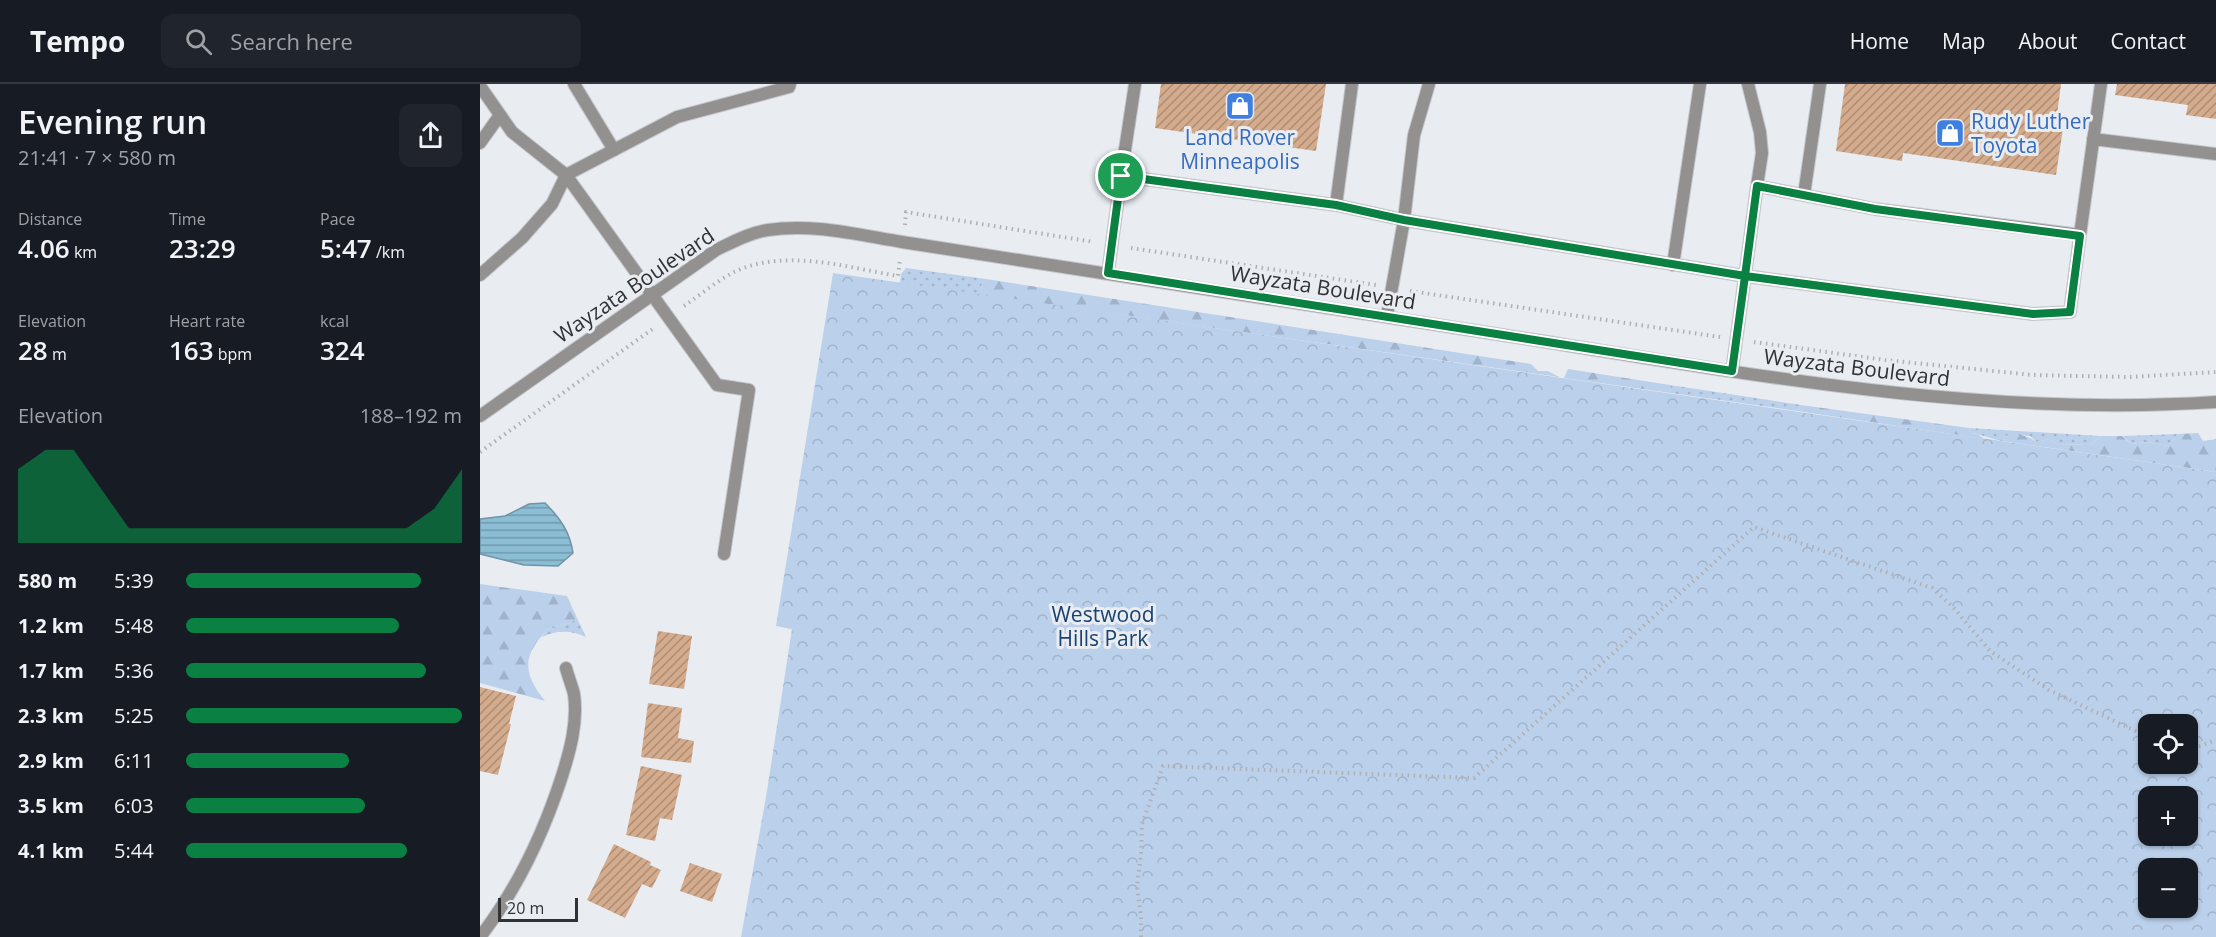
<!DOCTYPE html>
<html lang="en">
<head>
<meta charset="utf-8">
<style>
	:root { --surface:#171b24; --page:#20242c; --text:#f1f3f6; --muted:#9ea1a6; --line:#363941; --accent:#0b8043 }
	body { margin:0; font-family:"Open Sans",sans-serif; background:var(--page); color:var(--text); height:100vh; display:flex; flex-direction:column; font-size:22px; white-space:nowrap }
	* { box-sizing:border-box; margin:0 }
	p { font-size:20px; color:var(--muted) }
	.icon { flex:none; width:33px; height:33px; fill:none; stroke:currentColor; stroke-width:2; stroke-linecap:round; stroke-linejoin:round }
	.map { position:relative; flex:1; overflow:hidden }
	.panel { display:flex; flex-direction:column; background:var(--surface); width:480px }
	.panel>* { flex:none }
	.buttons { position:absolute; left:1658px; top:630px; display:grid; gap:12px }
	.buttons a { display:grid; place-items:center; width:60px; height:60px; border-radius:12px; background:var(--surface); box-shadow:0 2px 4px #0004; font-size:30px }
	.scale { position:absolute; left:18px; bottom:15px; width:80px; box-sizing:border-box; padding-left:6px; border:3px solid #303234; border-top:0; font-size:16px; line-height:21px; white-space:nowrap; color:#303234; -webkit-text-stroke:4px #e9ecf1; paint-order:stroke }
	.pin { position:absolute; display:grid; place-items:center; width:51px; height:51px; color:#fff; margin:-26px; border:3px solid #fff; border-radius:50%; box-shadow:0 2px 6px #0007 }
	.round { display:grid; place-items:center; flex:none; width:63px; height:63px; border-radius:12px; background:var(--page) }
	.head { display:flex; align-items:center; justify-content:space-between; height:102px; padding:0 18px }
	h1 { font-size:33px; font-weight:600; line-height:45px }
	.figures { display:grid; grid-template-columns:repeat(3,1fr); gap:9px; height:102px; padding:6px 18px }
	.figures div { display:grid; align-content:center }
	.figures b { font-size:26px; font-weight:600 }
	.figures small { font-size:16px; font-weight:400 }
	.figures p { font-size:16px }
	.chart { height:168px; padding:12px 18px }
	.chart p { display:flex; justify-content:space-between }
	.chart svg { width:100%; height:108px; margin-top:6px; fill:var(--accent); opacity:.7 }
	ul { padding:0 18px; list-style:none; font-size:20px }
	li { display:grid; grid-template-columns:96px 72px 1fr; align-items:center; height:45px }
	li i { height:15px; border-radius:8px; background:var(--accent) }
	header { display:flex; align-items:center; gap:36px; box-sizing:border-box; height:84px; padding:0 30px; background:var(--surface); border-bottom:2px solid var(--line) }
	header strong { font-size:28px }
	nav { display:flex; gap:33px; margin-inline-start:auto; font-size:21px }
	.search { width:420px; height:54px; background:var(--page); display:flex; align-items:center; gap:15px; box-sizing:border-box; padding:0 21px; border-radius:12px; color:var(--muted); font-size:22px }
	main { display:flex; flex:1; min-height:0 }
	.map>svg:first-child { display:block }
	.grass { fill:url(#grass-dots) }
	.forest { fill:url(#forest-firs) }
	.park { fill:url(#park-crowns); fill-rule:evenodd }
	.water { fill:url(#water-rules); stroke:#7093a5; stroke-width:1.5 }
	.building { fill:url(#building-hatch) }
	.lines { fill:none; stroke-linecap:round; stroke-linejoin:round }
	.service-casing { stroke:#c4c7cb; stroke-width:14 }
	.minor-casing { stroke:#c4c7cb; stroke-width:14 }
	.tertiary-casing { stroke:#c4c7cb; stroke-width:14 }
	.path { stroke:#aeb0b4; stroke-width:4; stroke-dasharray:1.5 4.5; stroke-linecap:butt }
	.service { stroke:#939090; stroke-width:12 }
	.minor { stroke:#939090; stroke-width:12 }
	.tertiary { stroke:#939090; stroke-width:12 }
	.route-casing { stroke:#fff; stroke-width:12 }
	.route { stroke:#0b8043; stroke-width:8 }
	.labels { text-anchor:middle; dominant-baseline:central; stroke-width:6; stroke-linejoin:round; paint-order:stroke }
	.shop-label { font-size:21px; fill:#366cbe; stroke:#e9ecf1; text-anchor:start }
	.street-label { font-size:21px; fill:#303234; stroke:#e9ecf1 }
	.park-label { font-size:21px; fill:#194271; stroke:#e9ecf1 }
</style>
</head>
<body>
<header>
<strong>Tempo</strong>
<div class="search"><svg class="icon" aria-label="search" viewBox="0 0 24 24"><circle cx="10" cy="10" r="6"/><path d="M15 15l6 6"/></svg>Search here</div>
<nav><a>Home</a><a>Map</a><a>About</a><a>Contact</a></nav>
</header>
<main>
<section class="panel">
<div class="head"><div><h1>Evening run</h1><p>21:41 · 7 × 580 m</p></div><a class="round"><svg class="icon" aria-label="share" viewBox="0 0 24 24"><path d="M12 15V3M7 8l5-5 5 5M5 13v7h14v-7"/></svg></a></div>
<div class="figures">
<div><p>Distance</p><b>4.06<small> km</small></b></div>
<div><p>Time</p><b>23:29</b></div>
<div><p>Pace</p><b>5:47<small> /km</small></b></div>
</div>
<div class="figures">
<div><p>Elevation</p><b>28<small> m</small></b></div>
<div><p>Heart rate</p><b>163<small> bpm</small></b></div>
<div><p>kcal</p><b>324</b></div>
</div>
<div class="chart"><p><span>Elevation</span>188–192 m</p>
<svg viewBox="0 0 160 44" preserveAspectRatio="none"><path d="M0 44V14L10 6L20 6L30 22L40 38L50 38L60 38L70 38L80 38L90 38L100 38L110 38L120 38L130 38L140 38L150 30L160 14V44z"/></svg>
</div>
<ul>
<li><b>580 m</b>5:39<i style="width:85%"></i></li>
<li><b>1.2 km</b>5:48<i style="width:77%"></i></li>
<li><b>1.7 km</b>5:36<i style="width:87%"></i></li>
<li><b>2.3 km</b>5:25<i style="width:100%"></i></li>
<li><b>2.9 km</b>6:11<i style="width:59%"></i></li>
<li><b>3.5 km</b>6:03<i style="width:65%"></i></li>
<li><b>4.1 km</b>5:44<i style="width:80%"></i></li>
</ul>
</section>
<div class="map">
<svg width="1736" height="853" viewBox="0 0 1736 853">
	<defs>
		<pattern id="grass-dots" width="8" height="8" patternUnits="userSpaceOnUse" patternTransform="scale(1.5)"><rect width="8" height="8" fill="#bbd0eb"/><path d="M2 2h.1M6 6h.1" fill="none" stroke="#a1b3ca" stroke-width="1.8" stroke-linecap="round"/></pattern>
		<pattern id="forest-firs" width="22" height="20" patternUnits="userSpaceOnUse" patternTransform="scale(1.5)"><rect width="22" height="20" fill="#bbd0eb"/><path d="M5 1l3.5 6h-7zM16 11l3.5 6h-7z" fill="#a1b3ca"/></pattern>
		<pattern id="park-crowns" width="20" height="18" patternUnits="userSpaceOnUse" patternTransform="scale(1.5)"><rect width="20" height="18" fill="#bbd0eb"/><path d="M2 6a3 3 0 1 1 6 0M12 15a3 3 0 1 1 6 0" fill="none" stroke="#a1b3ca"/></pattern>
		<pattern id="water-rules" width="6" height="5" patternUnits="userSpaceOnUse" patternTransform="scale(1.5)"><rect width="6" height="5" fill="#8bbdd5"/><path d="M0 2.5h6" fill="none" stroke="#729aae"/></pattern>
		<pattern id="building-hatch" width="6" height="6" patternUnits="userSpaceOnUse" patternTransform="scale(1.5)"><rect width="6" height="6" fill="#d4ac8d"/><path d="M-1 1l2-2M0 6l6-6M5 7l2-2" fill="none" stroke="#ac8d74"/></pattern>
	</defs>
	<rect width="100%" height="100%" fill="#e9ecf1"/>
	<path class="grass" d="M426,184l80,11 -5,7 1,9 -82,-12 1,-9z
		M1190,301l131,20 -4,6 -126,-18z
		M1489,344l131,8 -9,9 -35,-1 -7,-5 -12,3 -7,-6 -21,-2 -7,7c-11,-2 -21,-7 -31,-8z
		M1698,350l-10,12 -22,-4 -15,2 -8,-8z
		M97,534l9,19c-15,-7 -29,-7 -44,0l4,-7 24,-7z"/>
	<path class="forest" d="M506,195l545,85 7,7h10l11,6 -577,-82 -1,-9z
		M1088,285l102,16 1,8 -107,-15z
		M1321,321l168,23 2,5 6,1 8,5 -188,-28z
		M1718,349l5,8 13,-2v33l-214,-31 7,-7c11,0 19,2 28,8l12,-3 7,5 35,1 9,-9h22l9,8 15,-2 22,4 10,-12z
		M0,500l87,12 10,22 -7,5 -24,7c-3,6 -8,9 -11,15 -14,21 -4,38 10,56l-65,-18z"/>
	<path class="park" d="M353,189l1383,199v465h-1475l26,-146 25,-162 -16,-3zM1668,640h39v40h-39zM1668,712h39v40h-39zM1668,784h39v40h-39z"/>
	<path class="water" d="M65,419c15,15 25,29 28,50l-15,13 -34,-1 -44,-11v-35l25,-3 24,-12z"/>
	<path class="building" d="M681,0h165l-10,67 -161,-23z
		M1365,0h216l-4,31h8l-9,60 -153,-22 -1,8 -66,-10z
		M1637,0h99v35l-30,-4 2,-10 -73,-10z
		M178,547l34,5 -8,53 -35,-5z
		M0,603l36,9 -7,28h2l-13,51 -18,-4z
		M168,619l34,5 -4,30 16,3 -3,22 -50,-6z
		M161,682l41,9 -10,45 -12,-2 -5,23 -29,-6z
		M134,760l37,18 -1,3 11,5 -9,18 -10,-4 -17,34 -38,-18z
		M210,779l32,11 -10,28 -32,-11z"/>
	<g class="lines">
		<g class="service-casing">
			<path id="service" d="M94,0l40,66
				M1268,0l12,48 2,21 -5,33 118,23 205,26 21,-151
				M0,2l32,46 54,43 -14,29 -30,34 -42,37
				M1613,55l123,15
				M0,59l20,-28
				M641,92l14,-92
				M1324,111l16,-111
				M856,121l16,-121
				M1193,181l27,-181
				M628,189l13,-97 215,29 68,15 341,56 12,-90
				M907,232l17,-96 10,-85 15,-51
				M1252,287l13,-95 288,38 37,-2 10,-77
				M244,470l25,-164 -32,-5 -151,-210 111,-58 112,-30 1,-3"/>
		</g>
		<g class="minor-casing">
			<path id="minor" d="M0,853c38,-49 63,-102 82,-161 8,-25 16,-54 12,-82 -2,-8 -6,-18 -8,-26"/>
		</g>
		<g class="tertiary-casing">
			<path id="tertiary" d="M0,332l236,-166c17,-8 33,-17 52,-20 44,-7 91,5 134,12 213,32 426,65 639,99 223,36 448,76 675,61"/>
		</g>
		<path class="path" d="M425,141l1,-13 188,30
			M651,164l245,37
			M930,207l310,46
			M204,222c16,-11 33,-25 50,-34 52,-24 111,-5 164,4l2,-17
			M1274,258l131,18 148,15 96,2 87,-5
			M0,368l174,-124
			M1707,661l12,1 17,-6
			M661,853v-21l-4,-30 4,-32 1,-30 21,-58 311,12 280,-251 178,61 21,19 37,44 59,39 99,47"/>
		<use href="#service" class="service"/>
		<use href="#minor" class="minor"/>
		<use href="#tertiary" class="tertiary"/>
	</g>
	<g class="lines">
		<g class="route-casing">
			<path id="route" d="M641,92l-13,97 624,98 13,-95 288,38 37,-2 10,-76 -205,-27 -118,-23 -12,90 -341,-56 -68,-15 -215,-29"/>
		</g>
		<use href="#route" class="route"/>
	</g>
	<defs>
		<g id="shop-square" transform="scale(1.5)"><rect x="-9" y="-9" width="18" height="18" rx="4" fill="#3f7fe0" stroke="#e9ecf1"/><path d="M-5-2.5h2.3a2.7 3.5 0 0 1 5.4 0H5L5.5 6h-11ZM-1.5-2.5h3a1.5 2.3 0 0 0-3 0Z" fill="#fff"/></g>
	</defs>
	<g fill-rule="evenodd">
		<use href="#shop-square" x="760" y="22"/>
		<use href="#shop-square" x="1470" y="49"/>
	</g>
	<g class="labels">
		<g class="shop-label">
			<text x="1491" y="37">Rudy Luther<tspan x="1491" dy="24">Toyota</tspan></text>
			<text x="760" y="53" text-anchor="middle">Land Rover<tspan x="760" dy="24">Minneapolis</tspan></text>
		</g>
		<g class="street-label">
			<text transform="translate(154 201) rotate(-34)">Wayzata Boulevard</text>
			<text transform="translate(843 203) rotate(9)">Wayzata Boulevard</text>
			<text transform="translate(1377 283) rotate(7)">Wayzata Boulevard</text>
		</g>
		<g class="park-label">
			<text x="623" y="530">Westwood<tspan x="623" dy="24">Hills Park</tspan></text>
		</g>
	</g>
</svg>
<div class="buttons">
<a><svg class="icon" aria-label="locate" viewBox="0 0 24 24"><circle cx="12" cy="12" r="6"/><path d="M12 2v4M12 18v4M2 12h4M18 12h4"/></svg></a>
<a>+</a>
<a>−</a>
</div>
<div class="scale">20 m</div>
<div class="pin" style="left:641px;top:92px;background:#1e9e55"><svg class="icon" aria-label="arrive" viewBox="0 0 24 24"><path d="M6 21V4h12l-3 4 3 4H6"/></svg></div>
</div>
</main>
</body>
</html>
